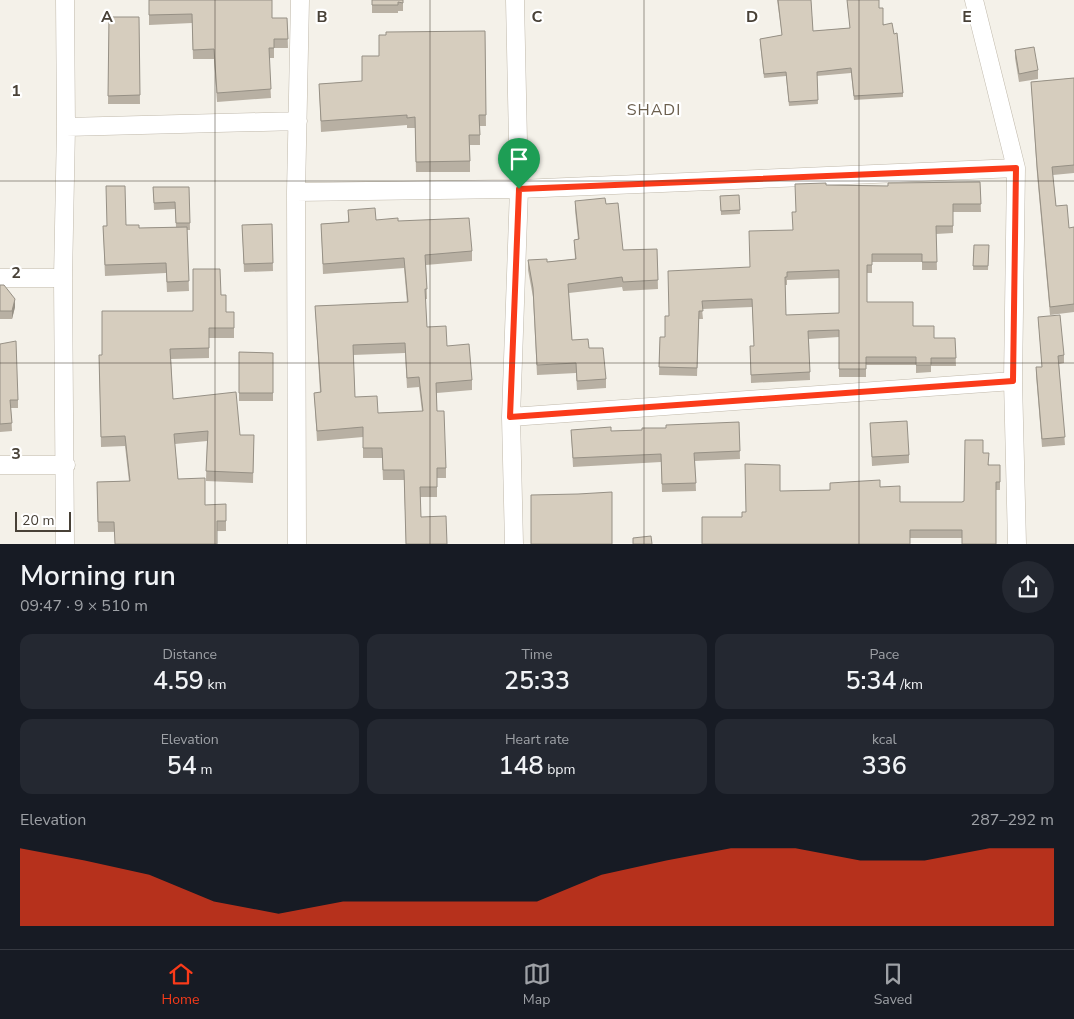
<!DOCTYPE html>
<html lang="en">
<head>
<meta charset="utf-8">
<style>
	:root { --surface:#171b24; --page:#242831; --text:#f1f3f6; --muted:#9ea1a6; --line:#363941; --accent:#fa3b1a }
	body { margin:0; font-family:"Nunito Sans",sans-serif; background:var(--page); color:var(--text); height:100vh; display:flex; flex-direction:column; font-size:19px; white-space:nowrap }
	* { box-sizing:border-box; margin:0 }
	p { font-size:16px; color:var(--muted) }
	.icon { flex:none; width:28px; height:28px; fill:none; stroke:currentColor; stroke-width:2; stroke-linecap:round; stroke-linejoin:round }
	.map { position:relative; height:544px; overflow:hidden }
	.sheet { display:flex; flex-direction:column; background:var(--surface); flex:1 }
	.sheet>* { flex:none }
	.scale { position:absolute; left:15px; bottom:12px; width:56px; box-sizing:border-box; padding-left:5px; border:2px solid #484137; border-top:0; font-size:14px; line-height:18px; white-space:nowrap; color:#484137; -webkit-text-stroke:4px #fff; paint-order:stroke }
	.pin { position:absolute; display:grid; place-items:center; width:42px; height:42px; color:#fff; margin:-51px -21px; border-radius:50% 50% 50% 0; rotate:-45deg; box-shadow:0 0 5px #0007 }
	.pin .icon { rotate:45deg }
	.round { display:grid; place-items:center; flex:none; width:52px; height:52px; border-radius:26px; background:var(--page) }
	.head { display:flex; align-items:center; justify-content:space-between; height:85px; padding:0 20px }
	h1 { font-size:28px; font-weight:600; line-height:38px }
	.metrics { display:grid; grid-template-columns:repeat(3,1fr); gap:8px; height:85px; padding:5px 20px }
	.metrics div { display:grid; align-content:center; border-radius:12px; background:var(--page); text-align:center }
	.metrics b { font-size:25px; font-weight:600 }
	.metrics small { font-size:14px; font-weight:400 }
	.metrics p { font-size:14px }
	.chart { height:140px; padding:10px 20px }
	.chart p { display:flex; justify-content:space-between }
	.chart svg { width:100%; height:90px; margin-top:5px; fill:var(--accent); opacity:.7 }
	.tab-bar { display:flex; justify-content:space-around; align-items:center; height:70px; border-top:1px solid var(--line); background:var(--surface); font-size:14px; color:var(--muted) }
	.tab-bar a { display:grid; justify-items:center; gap:2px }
	.tab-bar .current { color:var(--accent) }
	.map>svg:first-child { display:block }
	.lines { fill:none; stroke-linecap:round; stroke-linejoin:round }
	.minor-casing { stroke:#c0b9ab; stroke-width:19 }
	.minor { stroke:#fff; stroke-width:18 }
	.wall { fill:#b8b0a3; fill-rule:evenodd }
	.shaded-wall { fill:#969085 }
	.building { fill:#d6cdbe; stroke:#969085; fill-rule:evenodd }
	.route-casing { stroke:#fff; stroke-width:10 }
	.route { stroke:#fa3b1a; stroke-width:6 }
	.grid { fill:none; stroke:#484137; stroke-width:1; stroke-opacity:0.55 }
	.labels { text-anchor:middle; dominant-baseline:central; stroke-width:4.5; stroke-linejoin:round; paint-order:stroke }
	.quarter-label { font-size:16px; letter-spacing:1px; fill:#6b5f4e; stroke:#fff }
	.grid-label { font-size:16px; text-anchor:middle; font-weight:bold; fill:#484137; stroke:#fff; stroke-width:4.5; stroke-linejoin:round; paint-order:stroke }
</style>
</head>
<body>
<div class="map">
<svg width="1074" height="544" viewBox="0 0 1074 544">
	<rect width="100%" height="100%" fill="#f4f1e9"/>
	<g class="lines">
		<g class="minor-casing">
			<path id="minor" d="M65,0l1,127 -3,151 2,266
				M974,0l42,168 -3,213 4,163
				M66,127l232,-6
				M296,192l223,-3 497,-21
				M0,278h63
				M511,417l502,-36
				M0,465h66
				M297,544l-1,-352 4,-192
				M514,544l-3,-127 8,-228 -4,-189"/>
		</g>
		<use href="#minor" class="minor"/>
	</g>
	<path class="wall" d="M149,0l123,18h15l1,30h-14v10h-5l2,40 -54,4 -3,-43h-21l-1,-36 -43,2z
		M372,0h31v11h-5v2h-26z
		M777,0h36h-2l2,31 37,-3 -3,-28h32v8l24,85v4l-49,3 -3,-27 -34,3 1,28 -29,2 -3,-30 -22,2 -4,-35v-4l22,-4z
		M109,17h30l1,87h-32z
		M485,31l1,95h-6v19h-10v27h-54l-1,-44h-8v-3l-86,7 -2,-48 43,-3 17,-25z
		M1015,50l23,20v9l-19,3 -4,-24z
		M1074,78v95l-21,2 3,31 13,22 5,-1v85l-24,3 -13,-141 -6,-92z
		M980,182l1,30h-28v21l-17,1 1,36h-15v-8h-50v11h-5v29l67,36h21l1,28h-25v6l-15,1v-8h-50v12h-27v-40l-30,2 1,41 -59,3 -1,-37h4l-2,-39 -50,2 1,10h-4l-2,57 -38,-1 1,-38h5l4,-21 81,-49 43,-37 2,-18 31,-27 62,1zM839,278v35l-53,2 -1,-30h2v-5z
		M153,187h36l1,43h-3l2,61 -22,1 -1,-19 -61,3 -2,-50 23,-1 13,3 37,-1 -1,-18 -21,1z
		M739,195l1,19 -19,1 -1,-19z
		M575,201l31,3 17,46 34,-1 1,40 -35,2 -1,-4 -53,6 3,47 17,8 17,31v9l-29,2 -1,-17 -39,2 -4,-78 -5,-27v-10l19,2 28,-3 -1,-19 4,-1 -3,-29z
		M348,210l28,10 22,1 74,30v10l-46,4 1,34h-2l2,28 20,19 25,34v10l-35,3v18l9,57v10h-9v19h-17l1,20 26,27h-41l-2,-64h-21l-1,-22h-19v-21l-46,4 -3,-48 6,-1 -5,-86 92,-4 -3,-34 -81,6 -2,-50 27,-2zM405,353l2,35 12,-1 3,24 -44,2 -23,-16 -2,-42z
		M272,224l1,47 -29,1 -2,-47z
		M974,245h15l-1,25h-15z
		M0,285l15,22 -3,12h-12z
		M221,295l5,17h8v26h-25v20l-38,1 2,40 67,36h14l-1,48 -47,-2 1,-40 -32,3 3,35 27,26 21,-1v27l-128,1 -1,-50 32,-1 -4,-35 -24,1 -2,-92h3l91,-44z
		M1038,317l26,38v8l-5,1 6,81 -23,2 -6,-72v-8h6z
		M0,344l18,56v8h-7l1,23 -12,1z
		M239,352l34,1v48h-34z
		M739,422l1,37 -45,2 1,30 -34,1 -1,-30 -88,5 -2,-37 40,1 31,-1z
		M870,423l39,32v8l-37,3z
		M983,453l6,12h11v25h-4l-34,48h-52l-168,-21 38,-26 50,-1 50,-3 20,15h62l2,-1z"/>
	<path class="shaded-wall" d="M15,299v8l-3,12v-8z"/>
	<path class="building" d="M149,0h123v18h15l1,21h-14v9h-5l2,41 -54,4 -3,-44 -21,1 -1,-36 -43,1z
		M372,0h31v3l-5,-1v3h-26z
		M778,0h33l2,31 37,-3 -3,-28h32v8h4v17l9,-2 2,11 3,-1 6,60 -49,3 -3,-28 -34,4 1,28 -29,2 -3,-30 -22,2 -4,-35 22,-4z
		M109,17h30l1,78 -32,1z
		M485,31l1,84h-7l1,20h-11l1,26 -54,1 -1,-45 -8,1v-3l-86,6 -2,-37 43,-3v-25h17v-21h7v-3z
		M1034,47l4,23 -19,4 -4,-24z
		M1074,78v87l-22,2 4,39 11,-1 2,23 5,-1v77l-24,3 -13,-141 -6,-84z
		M980,182l1,22h-28v22h-17l1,36h-15v-8h-50v11h-5v37h46v24h21v12h21l1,20h-25v7h-15v-8h-50v12h-27v-39l-31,1 2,41 -59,3 -1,-29h4l-2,-47 -50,2 1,10h-4l-2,57 -38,-1 1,-30h5v-21h4l-1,-45 82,-4 -1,-36 44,-1 -1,-18h4l-1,-28 31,-1v2l62,1v-3zM839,270v43l-53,2 -1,-38h2v-5z
		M106,186h19l1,39h13v3l48,-1 2,54 -22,1 -1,-19 -61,2 -2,-39h4z
		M153,187h36l1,36h-14l-1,-21 -21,1z
		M739,195l1,15 -19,1 -1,-15z
		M605,198l1,6 12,-1 5,47 34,-1 1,31 -35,2 -1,-5 -54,7 4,56 16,-1 1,9h14l3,31 -29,2 -1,-18 -39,2 -4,-77 -5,-28 19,-1v3l29,-3 -2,-19 5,-1 -4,-38z
		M375,208l1,12 22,-2v3l71,-3 3,33 -47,4 2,34h-2l2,38 19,-1 1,20 22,-2 3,36 -36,3 1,28h7l2,57h-9v19h-17l1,30 25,-1 1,28h-41l-2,-74h-21l-1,-22h-19v-21l-46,4 -3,-38 7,-1 -6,-86 93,-4 -4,-44 -81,6 -2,-40 28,-2 -1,-12zM405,343l2,35 12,-1 4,34 -45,2 -1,-17 -22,1 -2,-52z
		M272,224l1,39 -29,1 -2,-39z
		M974,245h15l-1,21h-15z
		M193,269h27l1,26h5v17h8v16h-25v20l-39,1 3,50 63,-7 4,43h14l-1,38 -47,-2 2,-40 -34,3 4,45 27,-1v27l21,-1v17h-9v23h-102l-1,-22h-16l-1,-40 33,-1 -5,-45 -24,1 -2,-82h3v-44h91z
		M0,285h4l11,14 -3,12h-12z
		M1060,315l4,40 -6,1 7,81 -23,2 -6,-72h6l-4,-50z
		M16,341l2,59h-8l2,23 -12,1v-80z
		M239,352l34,1v40h-34z
		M907,421l2,34 -37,2 -2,-34z
		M739,422l1,29 -46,2 2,30 -34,1 -1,-30 -88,4 -2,-28 40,-3v4l31,-1v-2h24v-3z
		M965,440h18v13h6l-1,12h12v17h-4v62h-34v-14h-52v14h-208v-27h40v-5h4l-1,-48 35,1v26l50,-1v-7l50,-3v7l20,-1v16h62l2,-1z
		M612,492v52h-81v-49l47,-1z
		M651,536l1,8h-19v-6z"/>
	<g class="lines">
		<g class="route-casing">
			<path id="route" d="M1016,168l-3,213 -503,36 9,-228z"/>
		</g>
		<use href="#route" class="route"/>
	</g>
	<path class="grid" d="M215,0v544M430,0v544M644,0v544M859,0v544M0,181h1074M0,363h1074"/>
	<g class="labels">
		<g class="quarter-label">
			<text x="654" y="110">SHADI</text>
		</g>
	</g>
	<g class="grid-label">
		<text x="107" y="22">A</text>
		<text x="322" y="22">B</text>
		<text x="537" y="22">C</text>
		<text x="752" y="22">D</text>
		<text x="967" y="22">E</text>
		<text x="16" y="96">1</text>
		<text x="16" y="278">2</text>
		<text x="16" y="459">3</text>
	</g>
</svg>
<div class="scale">20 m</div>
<div class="pin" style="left:519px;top:189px;background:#1e9e55"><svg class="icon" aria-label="arrive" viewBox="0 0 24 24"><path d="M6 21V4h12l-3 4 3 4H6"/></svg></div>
</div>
<section class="sheet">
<div class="head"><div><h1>Morning run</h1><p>09:47 · 9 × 510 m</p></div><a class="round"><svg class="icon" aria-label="share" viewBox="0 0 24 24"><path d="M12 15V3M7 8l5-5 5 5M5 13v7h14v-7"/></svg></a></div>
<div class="metrics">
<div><p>Distance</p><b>4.59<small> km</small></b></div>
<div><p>Time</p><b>25:33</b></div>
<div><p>Pace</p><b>5:34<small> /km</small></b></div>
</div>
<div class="metrics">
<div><p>Elevation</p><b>54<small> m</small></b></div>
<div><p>Heart rate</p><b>148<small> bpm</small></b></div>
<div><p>kcal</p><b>336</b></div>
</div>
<div class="chart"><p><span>Elevation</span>287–292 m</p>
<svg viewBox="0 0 160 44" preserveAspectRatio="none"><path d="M0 44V6L10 12L20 19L30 32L40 38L50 32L60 32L70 32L80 32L90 19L100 12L110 6L120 6L130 12L140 12L150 6L160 6V44z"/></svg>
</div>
</section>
<nav class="tab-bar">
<a class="current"><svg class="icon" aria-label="home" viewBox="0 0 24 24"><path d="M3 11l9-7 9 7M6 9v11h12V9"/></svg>Home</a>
<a><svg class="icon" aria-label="map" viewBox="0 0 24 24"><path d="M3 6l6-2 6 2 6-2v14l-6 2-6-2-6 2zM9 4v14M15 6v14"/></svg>Map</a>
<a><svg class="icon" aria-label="saved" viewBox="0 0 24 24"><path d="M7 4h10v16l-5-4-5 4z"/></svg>Saved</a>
</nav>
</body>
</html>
